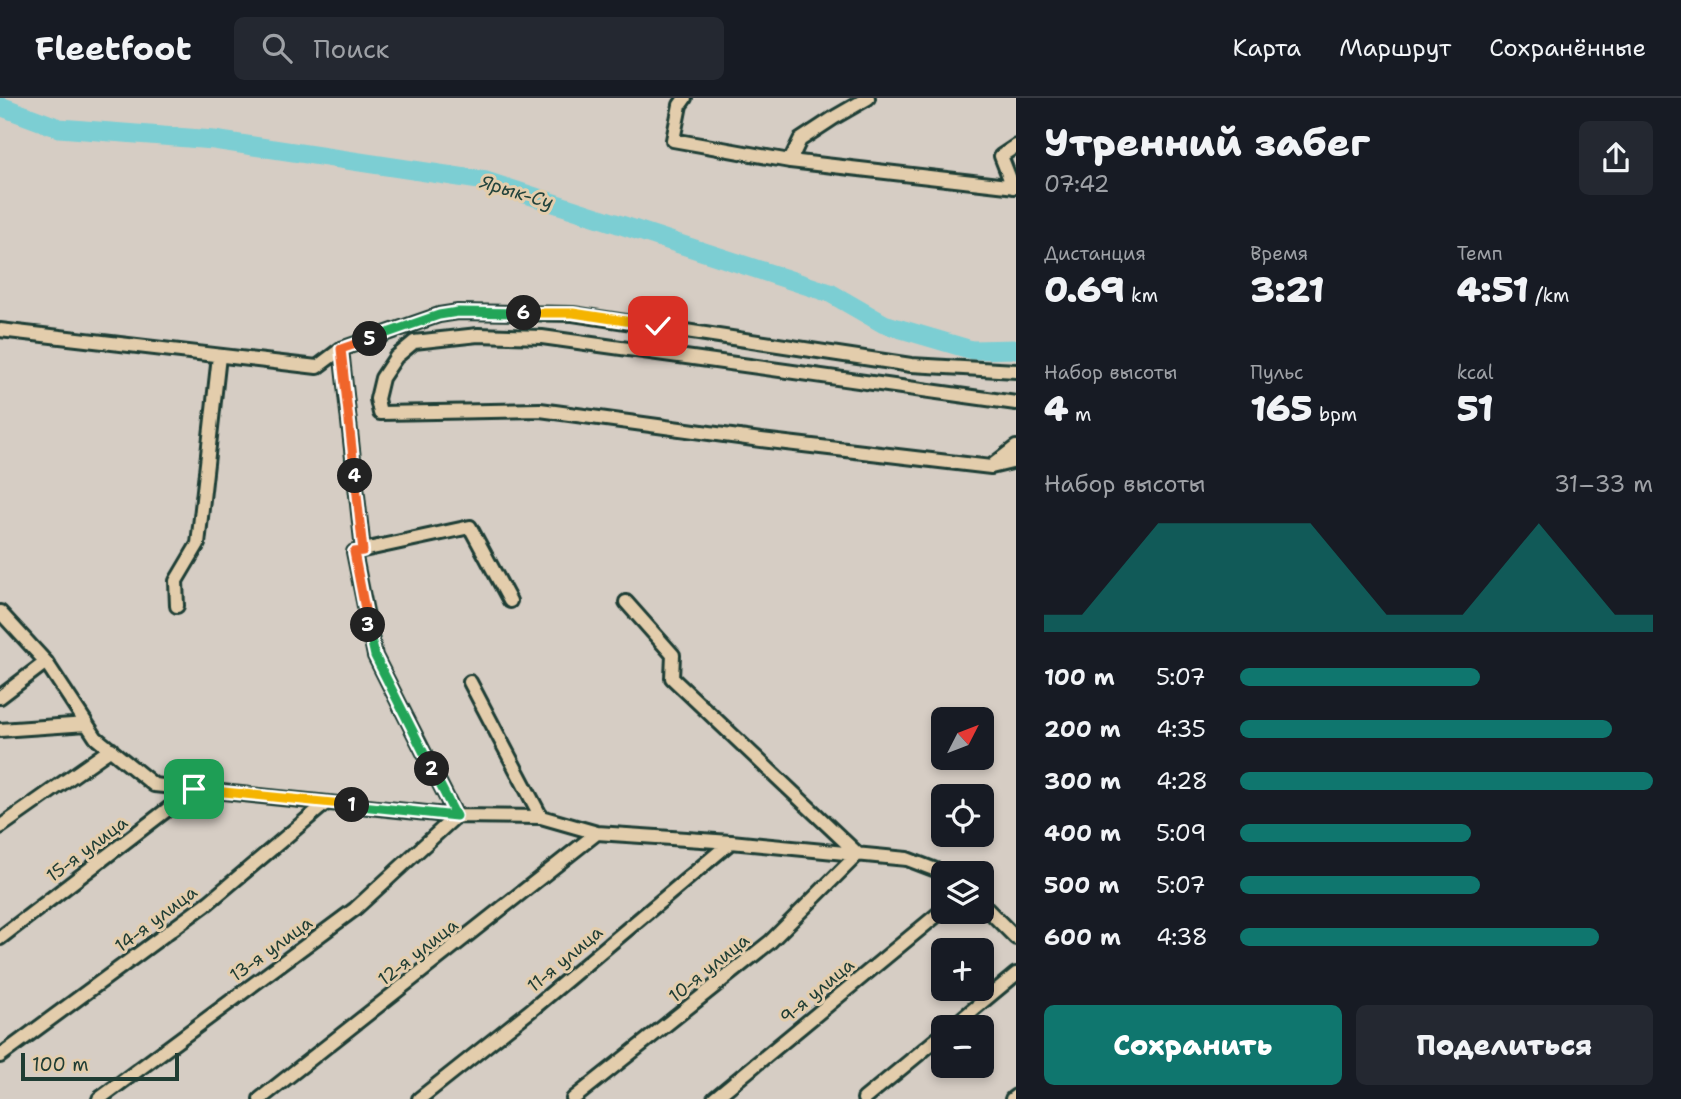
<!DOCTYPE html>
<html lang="ru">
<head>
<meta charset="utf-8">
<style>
	:root { --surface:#171b24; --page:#242831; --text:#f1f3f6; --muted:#9ea1a6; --line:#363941; --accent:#0f766e }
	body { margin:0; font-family:"Shantell Sans",sans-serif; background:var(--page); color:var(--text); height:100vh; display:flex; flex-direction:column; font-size:26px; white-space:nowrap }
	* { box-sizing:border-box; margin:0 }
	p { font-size:23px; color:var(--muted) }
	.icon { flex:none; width:38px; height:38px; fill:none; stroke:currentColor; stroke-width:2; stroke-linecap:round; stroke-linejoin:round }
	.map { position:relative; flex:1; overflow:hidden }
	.panel { display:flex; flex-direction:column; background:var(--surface); width:665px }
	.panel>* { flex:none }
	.needle { width:46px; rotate:48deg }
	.controls { position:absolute; left:931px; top:609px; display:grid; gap:14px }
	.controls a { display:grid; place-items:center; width:63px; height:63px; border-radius:10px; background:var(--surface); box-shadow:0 4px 10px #0003; font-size:35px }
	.scale { position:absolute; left:21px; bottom:18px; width:158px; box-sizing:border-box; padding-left:7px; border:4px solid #1f3d34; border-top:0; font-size:19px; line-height:24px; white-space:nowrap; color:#1f3d34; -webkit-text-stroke:5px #e3cdac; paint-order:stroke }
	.pin { position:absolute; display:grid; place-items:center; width:60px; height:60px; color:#fff; margin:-30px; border-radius:14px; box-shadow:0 4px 10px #0006 }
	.km { position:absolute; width:35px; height:35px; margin:-18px; border-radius:50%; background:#222; color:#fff; font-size:19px; line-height:35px; text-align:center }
	.round { display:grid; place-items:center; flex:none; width:74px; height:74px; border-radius:10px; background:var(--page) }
	.head { display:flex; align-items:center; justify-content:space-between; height:119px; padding:0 28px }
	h1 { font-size:38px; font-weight:800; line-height:52px }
	.stats { display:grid; grid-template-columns:repeat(3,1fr); gap:10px; height:119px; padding:7px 28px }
	.stats div { display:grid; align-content:center }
	.stats b { font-size:35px; font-weight:800 }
	.stats small { font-size:19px; font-weight:400 }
	.stats p { font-size:19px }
	.chart { height:196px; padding:14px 28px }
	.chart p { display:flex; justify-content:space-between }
	.chart svg { width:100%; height:126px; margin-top:7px; fill:var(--accent); opacity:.7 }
	.action { display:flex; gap:14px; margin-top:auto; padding:14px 28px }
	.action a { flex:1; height:80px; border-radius:10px; background:var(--accent); color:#fff; font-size:28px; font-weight:800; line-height:80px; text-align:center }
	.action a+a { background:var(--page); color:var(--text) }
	ul { padding:0 28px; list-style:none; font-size:23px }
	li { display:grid; grid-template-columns:112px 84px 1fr; align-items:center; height:52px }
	li i { height:18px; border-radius:9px; background:var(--accent) }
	header { display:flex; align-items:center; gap:42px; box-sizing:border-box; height:98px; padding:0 35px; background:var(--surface); border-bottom:2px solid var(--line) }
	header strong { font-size:33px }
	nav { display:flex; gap:38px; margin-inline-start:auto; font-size:24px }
	.search { width:490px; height:63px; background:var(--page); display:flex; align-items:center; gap:18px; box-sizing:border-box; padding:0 24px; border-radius:10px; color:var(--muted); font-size:26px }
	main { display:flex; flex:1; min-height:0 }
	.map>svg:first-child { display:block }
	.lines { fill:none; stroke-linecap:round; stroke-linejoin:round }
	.river { stroke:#7cced3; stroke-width:19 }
	.minor-casing { stroke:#1f3d34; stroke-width:18 }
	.minor { stroke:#e3cdac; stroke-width:12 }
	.split-1-casing { stroke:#fff; stroke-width:14 }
	.split-2-casing { stroke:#fff; stroke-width:14 }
	.split-3-casing { stroke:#fff; stroke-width:14 }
	.split-4-casing { stroke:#fff; stroke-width:14 }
	.split-5-casing { stroke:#fff; stroke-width:14 }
	.split-6-casing { stroke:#fff; stroke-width:14 }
	.split-7-casing { stroke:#fff; stroke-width:14 }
	.split-1 { stroke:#f5b400; stroke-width:9 }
	.split-2 { stroke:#22a559; stroke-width:9 }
	.split-3 { stroke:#22a559; stroke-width:9 }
	.split-4 { stroke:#f0652b; stroke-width:9 }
	.split-5 { stroke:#f0652b; stroke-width:9 }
	.split-6 { stroke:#22a559; stroke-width:9 }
	.split-7 { stroke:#f5b400; stroke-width:9 }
	.labels { text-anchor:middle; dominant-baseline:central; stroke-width:6; stroke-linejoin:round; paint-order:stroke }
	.street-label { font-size:18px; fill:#1f3d34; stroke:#e3cdac }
	.water-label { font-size:19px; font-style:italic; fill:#24443c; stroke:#e3cdac }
</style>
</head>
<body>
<header>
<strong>Fleetfoot</strong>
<div class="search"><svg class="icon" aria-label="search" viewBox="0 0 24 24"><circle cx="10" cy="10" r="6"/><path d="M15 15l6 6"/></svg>Поиск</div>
<nav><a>Карта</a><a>Маршрут</a><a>Сохранённые</a></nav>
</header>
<main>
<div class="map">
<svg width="1016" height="1001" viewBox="0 0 1016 1001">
	<rect width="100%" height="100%" fill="#d6cdc4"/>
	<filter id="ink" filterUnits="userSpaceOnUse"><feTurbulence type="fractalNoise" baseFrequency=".0143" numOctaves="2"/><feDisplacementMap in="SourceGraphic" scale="14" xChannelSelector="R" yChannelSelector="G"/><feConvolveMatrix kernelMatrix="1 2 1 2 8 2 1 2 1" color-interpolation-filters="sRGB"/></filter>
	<g filter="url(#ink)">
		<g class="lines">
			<path class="river" d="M0,8l59,22 155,12 272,41 344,112 54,31 88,26 44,-1"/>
			<g class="minor-casing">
				<path id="minor" d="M685,0l-5,7 -7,35 117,21 226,26
					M790,63l10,-21 35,-23 33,-19
					M1013,89l-12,-31 15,-10
					M0,232l317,37 24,-18 98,-34 19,-3 115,2 338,51 105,6
					M341,251l22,201
					M1016,305l-474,-66 -64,-2 -64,7 -18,15 -14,21 -5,21 3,14 160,-3 221,30 230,27 25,-6
					M994,366l22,-17
					M177,508l-1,-25 22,-37 21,-188
					M0,514l46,50 50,76 58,47 302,31 85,1 56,16 134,9 176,17 37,14
					M470,584l71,135
					M0,599l46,-35
					M0,632l87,-6
					M0,729l111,-78
					M982,806l34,34
					M0,840l194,-149
					M952,929l64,-53
					M0,958l209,-154 117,-99
					M99,1001l256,-190 101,-93 -81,-160 -21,-104 116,-25 40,74
					M260,1001l337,-266
					M419,1001l116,-92 196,-165
					M573,1001l197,-157 88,-88 -186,-176 1,-23 -47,-53
					M714,1001l229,-189
					M864,1001l79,-65
					M1012,1001l4,-3"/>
			</g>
			<use href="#minor" class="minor"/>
		</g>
	</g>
	<g class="lines" filter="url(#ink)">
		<g class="split-1-casing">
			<path id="split-1" d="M194,691l158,16"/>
		</g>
		<g class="split-2-casing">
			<path id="split-2" d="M352,707l104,11 -24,-47"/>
		</g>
		<g class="split-3-casing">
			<path id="split-3" d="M368,527l7,31 57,113"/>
		</g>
		<g class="split-4-casing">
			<path id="split-4" d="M355,378l8,75 -9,1 14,73"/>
		</g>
		<g class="split-5-casing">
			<path id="split-5" d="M355,378l-14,-127 29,-10"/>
		</g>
		<g class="split-6-casing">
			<path id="split-6" d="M370,241l69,-24 19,-3 66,1"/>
		</g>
		<g class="split-7-casing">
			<path id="split-7" d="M524,215h49l85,13"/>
		</g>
		<use href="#split-1" class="split-1"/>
		<use href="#split-2" class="split-2"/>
		<use href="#split-3" class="split-3"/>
		<use href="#split-4" class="split-4"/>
		<use href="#split-5" class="split-5"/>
		<use href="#split-6" class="split-6"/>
		<use href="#split-7" class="split-7"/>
	</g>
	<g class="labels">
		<g class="street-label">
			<text transform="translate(87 751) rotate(-37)">15-я улица</text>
			<text transform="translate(156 821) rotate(-37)">14-я улица</text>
			<text transform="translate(271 851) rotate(-36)">13-я улица</text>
			<text transform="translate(418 854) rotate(-38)">12-я улица</text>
			<text transform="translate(565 861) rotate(-40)">11-я улица</text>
			<text transform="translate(709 870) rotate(-39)">10-я улица</text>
			<text transform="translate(817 893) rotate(-40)">9-я улица</text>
		</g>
		<g class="water-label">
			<text transform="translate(517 94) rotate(17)">Ярык-Су</text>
		</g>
	</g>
</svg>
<div class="controls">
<a><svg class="needle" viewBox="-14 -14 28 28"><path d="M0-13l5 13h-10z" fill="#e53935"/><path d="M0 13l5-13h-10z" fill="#9ea1a6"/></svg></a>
<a><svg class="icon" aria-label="locate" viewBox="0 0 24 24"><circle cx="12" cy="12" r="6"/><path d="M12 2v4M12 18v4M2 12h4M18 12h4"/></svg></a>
<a><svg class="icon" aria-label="layers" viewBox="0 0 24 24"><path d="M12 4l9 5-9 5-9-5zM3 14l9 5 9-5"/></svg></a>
<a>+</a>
<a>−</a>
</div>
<div class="scale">100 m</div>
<div class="pin" style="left:194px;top:691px;background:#1e9e55"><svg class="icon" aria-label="arrive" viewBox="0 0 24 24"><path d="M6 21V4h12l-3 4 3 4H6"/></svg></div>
<div class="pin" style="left:658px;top:228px;background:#d93025"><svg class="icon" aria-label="check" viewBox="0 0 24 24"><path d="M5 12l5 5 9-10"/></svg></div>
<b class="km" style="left:352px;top:707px">1</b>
<b class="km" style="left:432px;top:671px">2</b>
<b class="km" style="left:368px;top:527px">3</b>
<b class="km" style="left:355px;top:378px">4</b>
<b class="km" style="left:370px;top:241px">5</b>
<b class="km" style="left:524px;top:215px">6</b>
</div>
<section class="panel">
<div class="head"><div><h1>Утренний забег</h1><p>07:42</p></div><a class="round"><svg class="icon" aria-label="share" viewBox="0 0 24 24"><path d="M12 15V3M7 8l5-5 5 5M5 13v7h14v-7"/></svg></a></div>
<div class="stats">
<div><p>Дистанция</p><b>0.69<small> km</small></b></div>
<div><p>Время</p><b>3:21</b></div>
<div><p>Темп</p><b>4:51<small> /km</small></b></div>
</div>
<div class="stats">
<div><p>Набор высоты</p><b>4<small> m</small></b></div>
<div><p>Пульс</p><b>165<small> bpm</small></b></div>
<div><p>kcal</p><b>51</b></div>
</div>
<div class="chart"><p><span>Набор высоты</span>31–33 m</p>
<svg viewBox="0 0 160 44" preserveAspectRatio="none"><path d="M0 44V38L10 38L20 22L30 6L40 6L50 6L60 6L70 6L80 22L90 38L100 38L110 38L120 22L130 6L140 22L150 38L160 38V44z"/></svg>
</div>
<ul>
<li><b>100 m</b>5:07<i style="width:58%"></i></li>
<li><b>200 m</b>4:35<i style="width:90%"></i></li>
<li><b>300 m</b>4:28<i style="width:100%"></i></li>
<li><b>400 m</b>5:09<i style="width:56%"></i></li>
<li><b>500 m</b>5:07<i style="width:58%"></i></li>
<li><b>600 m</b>4:38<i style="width:87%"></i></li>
</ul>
<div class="action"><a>Сохранить</a><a>Поделиться</a></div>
</section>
</main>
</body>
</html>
